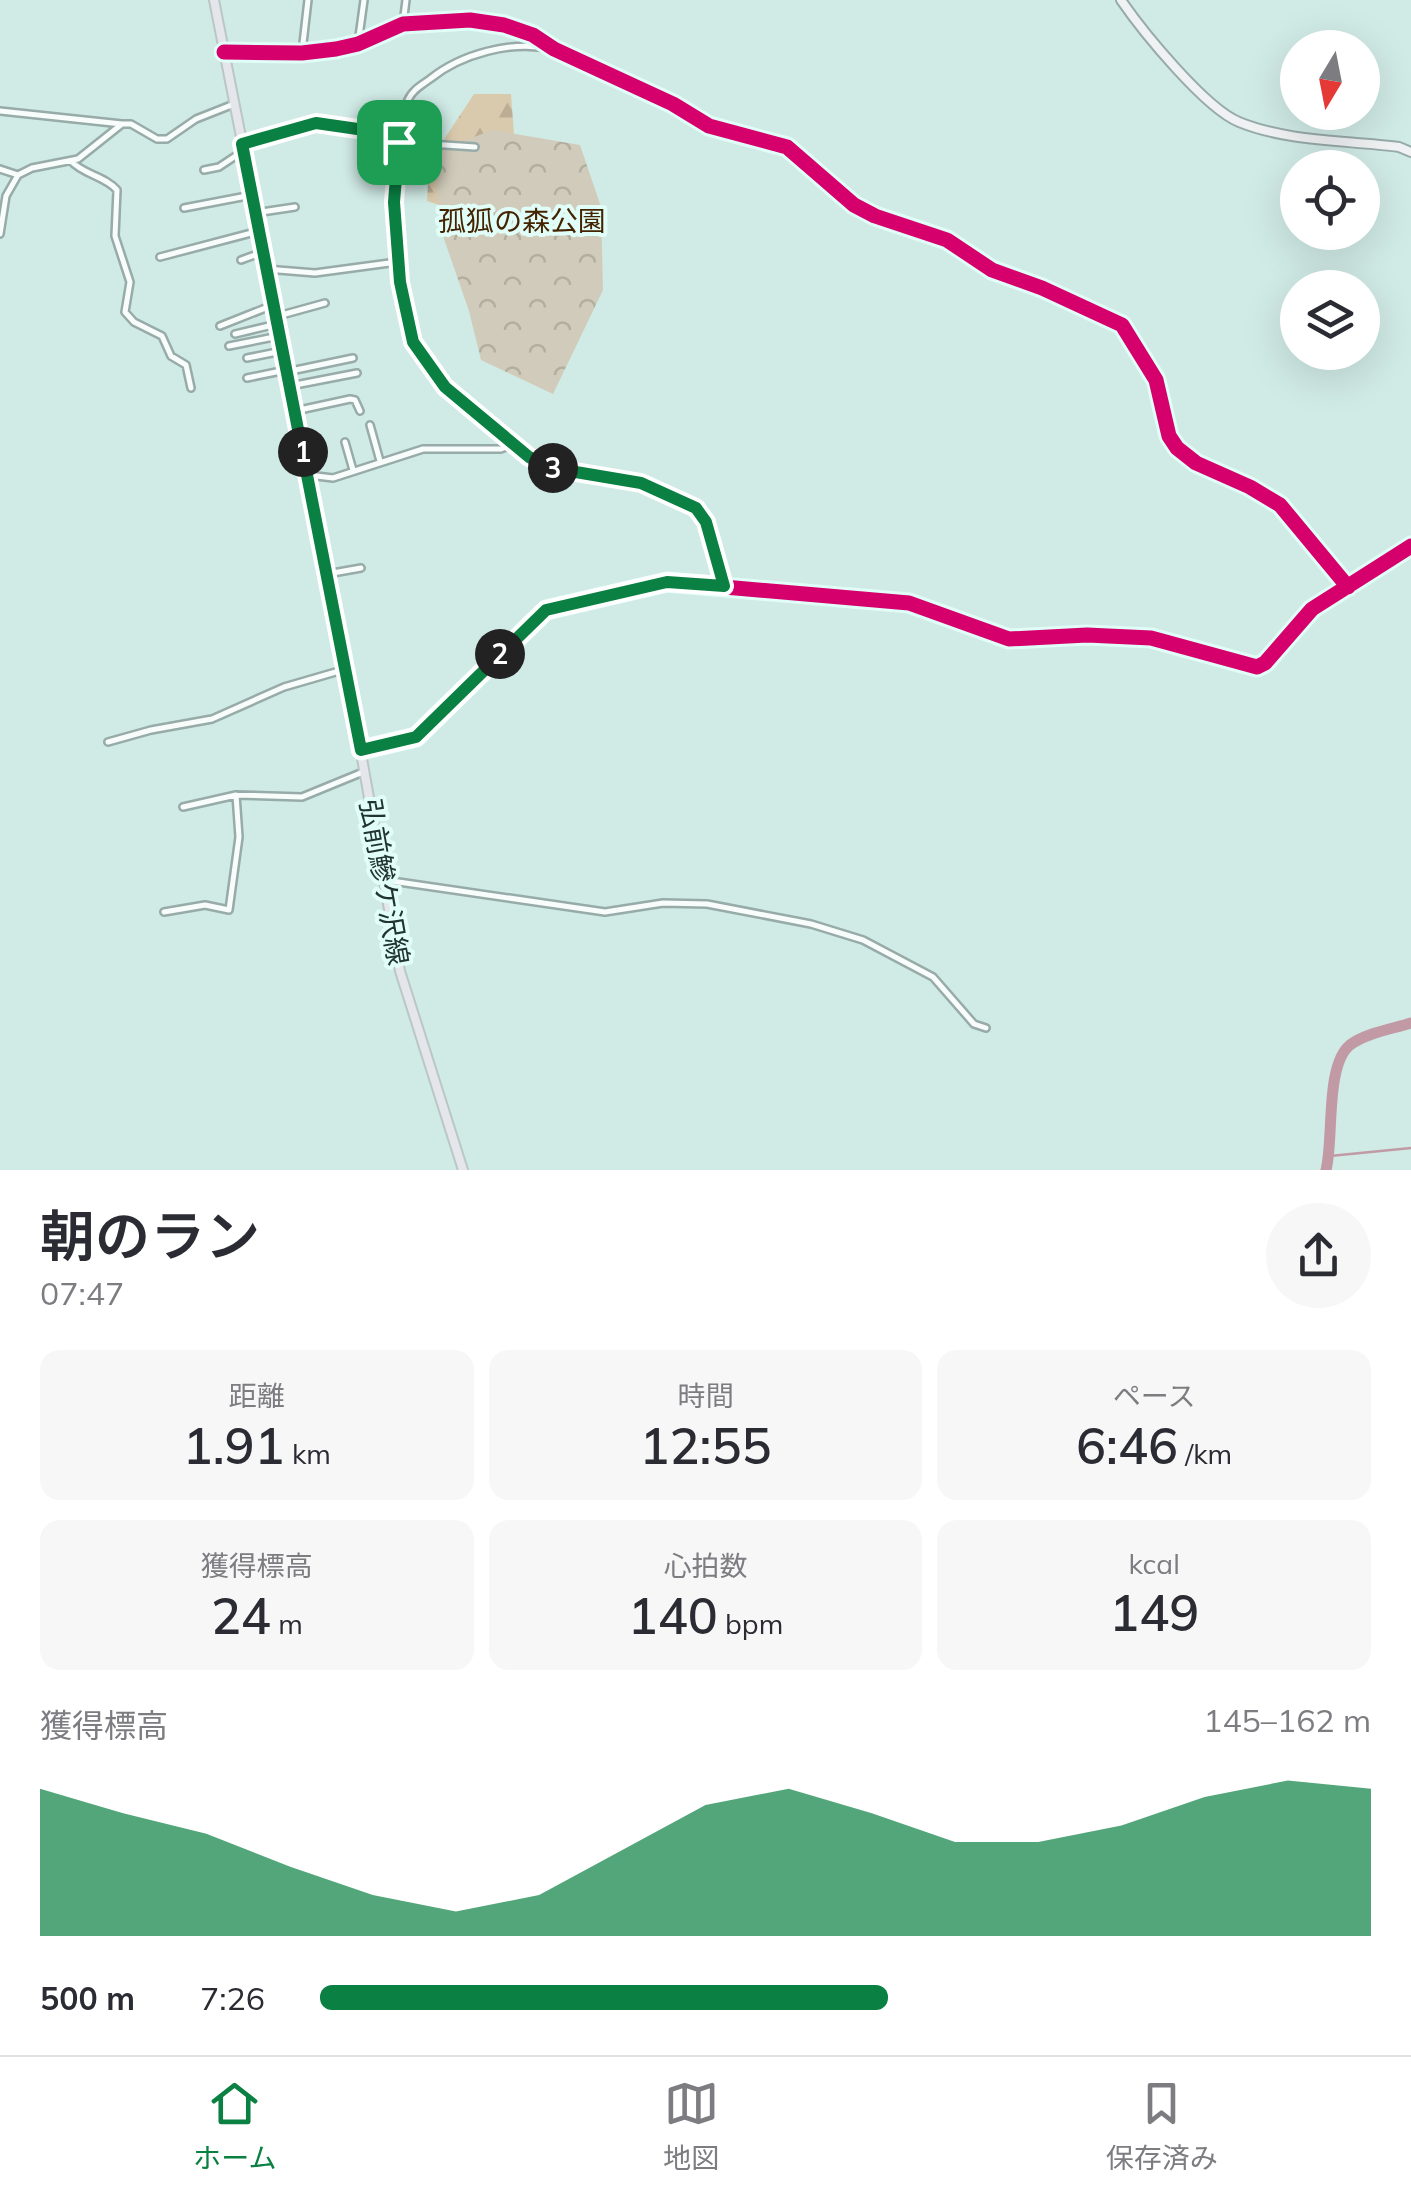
<!DOCTYPE html>
<html lang="ja">
<head>
<meta charset="utf-8">
<style>
	:root { --surface:#fff; --page:#f7f7f7; --text:#2b2b33; --muted:#7c7c81; --line:#e1e1e2; --accent:#0b8043 }
	body { margin:0; font-family:Mulish,"Noto Sans JP",sans-serif; background:var(--page); color:var(--text); height:100vh; display:flex; flex-direction:column; font-size:38px; white-space:nowrap }
	* { box-sizing:border-box; margin:0 }
	p { font-size:32px; color:var(--muted) }
	.icon { flex:none; width:55px; height:55px; fill:none; stroke:currentColor; stroke-width:2; stroke-linecap:round; stroke-linejoin:round }
	.map { position:relative; height:1170px; overflow:hidden }
	.details { display:flex; flex-direction:column; background:var(--surface); flex:1 }
	.details>* { flex:none }
	.needle { width:65px; rotate:190deg }
	.tools { position:absolute; left:1280px; top:30px; display:grid; gap:20px }
	.tools a { display:grid; place-items:center; width:100px; height:100px; border-radius:50%; background:var(--surface); box-shadow:0 10px 40px #0002; font-size:50px }
	.pin { position:absolute; display:grid; place-items:center; width:85px; height:85px; color:#fff; margin:-42px; border-radius:20px; box-shadow:0 5px 15px #0006 }
	.km { position:absolute; width:50px; height:50px; margin:-25px; border-radius:50%; background:#222; color:#fff; font-size:28px; line-height:50px; text-align:center }
	.round { display:grid; place-items:center; flex:none; width:105px; height:105px; border-radius:52px; background:var(--page) }
	.overview { display:flex; align-items:center; justify-content:space-between; height:170px; padding:0 40px }
	h1 { font-size:55px; font-weight:600; line-height:75px }
	.stats { display:grid; grid-template-columns:repeat(3,1fr); gap:15px; height:170px; padding:10px 40px }
	.stats div { display:grid; align-content:center; border-radius:20px; background:var(--page); text-align:center }
	.stats b { font-size:50px; font-weight:600 }
	.stats small { font-size:28px; font-weight:400 }
	.stats p { font-size:28px }
	.chart { height:280px; padding:20px 40px }
	.chart p { display:flex; justify-content:space-between }
	.chart svg { width:100%; height:180px; margin-top:10px; fill:var(--accent); opacity:.7 }
	ul { padding:0 40px; list-style:none; font-size:32px }
	li { display:grid; grid-template-columns:160px 120px 1fr; align-items:center; height:75px }
	li i { height:25px; border-radius:12px; background:var(--accent) }
	.tab-bar { display:flex; justify-content:space-around; align-items:center; height:140px; border-top:2px solid var(--line); background:var(--surface); font-size:28px; color:var(--muted) }
	.tab-bar a { display:grid; justify-items:center; gap:5px }
	.tab-bar .current { color:var(--accent) }
	.map>svg:first-child { display:block }
	.forest { fill:url(#forest-firs) }
	.park { fill:url(#park-crowns) }
	.lines { fill:none; stroke-linecap:round; stroke-linejoin:round }
	.stream { stroke:#c19aa5; stroke-width:2.5 }
	.river { stroke:#c19aa5; stroke-width:11 }
	.street-casing { stroke:#97aba8; stroke-width:10 }
	.secondary-casing { stroke:#97aba8; stroke-width:12 }
	.primary-casing { stroke:#bac7c4; stroke-width:12 }
	.street { stroke:#f8fcfb; stroke-width:5 }
	.secondary { stroke:#eff1f3; stroke-width:8 }
	.primary { stroke:#e4e6eb; stroke-width:8 }
	.cycleway-casing { stroke:#e1fdf8; stroke-width:21 }
	.cycleway { stroke:#d6006c; stroke-width:15 }
	.route-casing { stroke:#fff; stroke-width:20 }
	.route { stroke:#0b8043; stroke-width:12 }
	.labels { text-anchor:middle; dominant-baseline:central; stroke-width:8; stroke-linejoin:round; paint-order:stroke }
	.park-label { font-size:28px; fill:#442300; stroke:#e1fdf8 }
	.street-label { font-size:28px; fill:#213431; stroke:#e1fdf8 }
</style>
</head>
<body>
<div class="map">
<svg width="1411" height="1170" viewBox="0 0 1411 1170">
	<defs>
		<pattern id="forest-firs" width="22" height="20" patternUnits="userSpaceOnUse" patternTransform="scale(2.5)"><rect width="22" height="20" fill="#dacaad"/><path d="M5 1l3.5 6h-7zM16 11l3.5 6h-7z" fill="#bbae95"/></pattern>
		<pattern id="park-crowns" width="20" height="18" patternUnits="userSpaceOnUse" patternTransform="scale(2.5)"><rect width="20" height="18" fill="#d0cbba"/><path d="M2 6a3 3 0 1 1 6 0M12 15a3 3 0 1 1 6 0" fill="none" stroke="#b2afa0"/></pattern>
	</defs>
	<rect width="100%" height="100%" fill="#d0eae5"/>
	<path class="forest" d="M474,94h37l3,40 -12,92 -75,-25 2,-39z"/>
	<path class="park" d="M492,130l88,15 21,62 2,83 -50,104 -72,-34 -12,-49 -27,-78 -8,-80z"/>
	<g class="lines">
		<path class="stream" d="M1330,1156l81,-8"/>
		<path class="river" d="M1326,1170c8,-31 -1,-105 24,-125 16,-12 42,-16 61,-22"/>
		<g class="street-casing">
			<path id="street" d="M403,24l3,-24
				M358,44l6,-44
				M551,49c-39,-9 -90,5 -121,30 -8,6 -18,11 -22,21 -11,24 -15,93 -12,120 5,40 2,82 17,120 14,37 83,97 117,117 13,8 28,12 43,15 38,8 92,9 123,36 18,16 22,55 28,78
				M224,52l78,1 34,-4 22,-5 45,-20 67,-4 34,5 29,10 21,14 119,55 36,22 78,21 67,58 21,11 72,24 45,30 50,18 80,37 34,55 13,56 8,12 19,15 54,24 30,18 68,82
				M302,52l6,-52
				M0,111l122,13
				M242,144l75,-21 75,12 7,7 76,5
				M71,161c13,14 34,15 46,29l-2,46 15,46 -5,30 9,10 28,14 9,20 15,9 5,23
				M0,169l18,6
				M204,170l15,-3 24,-16
				M184,208l68,-13
				M255,213l40,-6
				M0,234l6,-38 12,-21 14,-7 46,-9 44,-35h9l26,15h10l29,-20 38,-15
				M160,257l99,-26
				M241,260l22,-8
				M266,269l49,4 82,-11
				M278,316l47,-13
				M220,326l53,-21
				M235,334l42,-10
				M229,346l50,-10
				M247,358l35,-7
				M286,372l67,-14
				M247,378l39,-8
				M290,386l67,-13
				M295,411l55,-12 5,1 5,11
				M370,425l10,36
				M345,442l8,28
				M308,475l25,3 90,-29h78l12,-5
				M327,574l34,-6
				M108,742l43,-12 61,-11 72,-32 62,-18
				M183,807l53,-12 66,2 61,-25
				M385,880l220,32 58,-9 44,1 104,20 52,16 70,37 41,47 12,4
				M164,912l41,-7 24,5 10,-73 -3,-42"/>
		</g>
		<g class="secondary-casing">
			<path id="secondary" d="M1121,0c22,32 84,108 118,122 49,20 107,18 160,25l12,5
				M361,750l55,-13 130,-127 121,-28 242,21 100,36 78,-4 64,3 106,29 8,-4 47,-54 99,-63"/>
		</g>
		<g class="primary-casing">
			<path id="primary" d="M214,0l132,669 54,302 63,199"/>
		</g>
		<use href="#street" class="street"/>
		<use href="#secondary" class="secondary"/>
		<use href="#primary" class="primary"/>
		<g class="cycleway-casing">
			<path id="cycleway" d="M224,52l78,1 34,-4 22,-5 45,-20 67,-4 34,5 29,10 21,14 119,55 36,22 78,21 67,58 21,11 72,24 45,30 50,18 80,37 34,55 13,56 8,12 19,15 54,24 30,18 68,82
				M361,750l55,-13 130,-127 121,-28 242,21 100,36 78,-4 64,3 106,29 8,-4 47,-54 99,-63"/>
		</g>
		<use href="#cycleway" class="cycleway"/>
	</g>
	<g class="lines">
		<g class="route-casing">
			<path id="route" d="M316,123l76,11 7,8 -5,60 6,80 13,60 32,45 84,70 23,11 89,15 55,25 10,14 18,64 -57,-4 -121,28 -130,127 -55,13 -119,-606z"/>
		</g>
		<use href="#route" class="route"/>
	</g>
	<g class="labels">
		<g class="park-label">
			<text x="522" y="220">孤狐の森公園</text>
		</g>
		<g class="street-label">
			<text transform="translate(385 882) rotate(80)">弘前鰺ケ沢線</text>
		</g>
	</g>
</svg>
<div class="tools">
<a><svg class="needle" viewBox="-14 -14 28 28"><path d="M0-13l5 13h-10z" fill="#e53935"/><path d="M0 13l5-13h-10z" fill="#7c7c81"/></svg></a>
<a><svg class="icon" aria-label="locate" viewBox="0 0 24 24"><circle cx="12" cy="12" r="6"/><path d="M12 2v4M12 18v4M2 12h4M18 12h4"/></svg></a>
<a><svg class="icon" aria-label="layers" viewBox="0 0 24 24"><path d="M12 4l9 5-9 5-9-5zM3 14l9 5 9-5"/></svg></a>
</div>
<div class="pin" style="left:399px;top:142px;background:#1e9e55"><svg class="icon" aria-label="arrive" viewBox="0 0 24 24"><path d="M6 21V4h12l-3 4 3 4H6"/></svg></div>
<b class="km" style="left:303px;top:452px">1</b>
<b class="km" style="left:500px;top:654px">2</b>
<b class="km" style="left:553px;top:468px">3</b>
</div>
<section class="details">
<div class="overview"><div><h1>朝のラン</h1><p>07:47</p></div><a class="round"><svg class="icon" aria-label="share" viewBox="0 0 24 24"><path d="M12 15V3M7 8l5-5 5 5M5 13v7h14v-7"/></svg></a></div>
<div class="stats">
<div><p>距離</p><b>1.91<small> km</small></b></div>
<div><p>時間</p><b>12:55</b></div>
<div><p>ペース</p><b>6:46<small> /km</small></b></div>
</div>
<div class="stats">
<div><p>獲得標高</p><b>24<small> m</small></b></div>
<div><p>心拍数</p><b>140<small> bpm</small></b></div>
<div><p>kcal</p><b>149</b></div>
</div>
<div class="chart"><p><span>獲得標高</span>145–162 m</p>
<svg viewBox="0 0 160 44" preserveAspectRatio="none"><path d="M0 44V8L10 14L20 19L30 27L40 34L50 38L60 34L70 23L80 12L90 8L100 14L110 21L120 21L130 17L140 10L150 6L160 8V44z"/></svg>
</div>
<ul>
<li><b>500 m</b>7:26<i style="width:54%"></i></li>
</ul>
</section>
<nav class="tab-bar">
<a class="current"><svg class="icon" aria-label="home" viewBox="0 0 24 24"><path d="M3 11l9-7 9 7M6 9v11h12V9"/></svg>ホーム</a>
<a><svg class="icon" aria-label="map" viewBox="0 0 24 24"><path d="M3 6l6-2 6 2 6-2v14l-6 2-6-2-6 2zM9 4v14M15 6v14"/></svg>地図</a>
<a><svg class="icon" aria-label="saved" viewBox="0 0 24 24"><path d="M7 4h10v16l-5-4-5 4z"/></svg>保存済み</a>
</nav>
</body>
</html>
